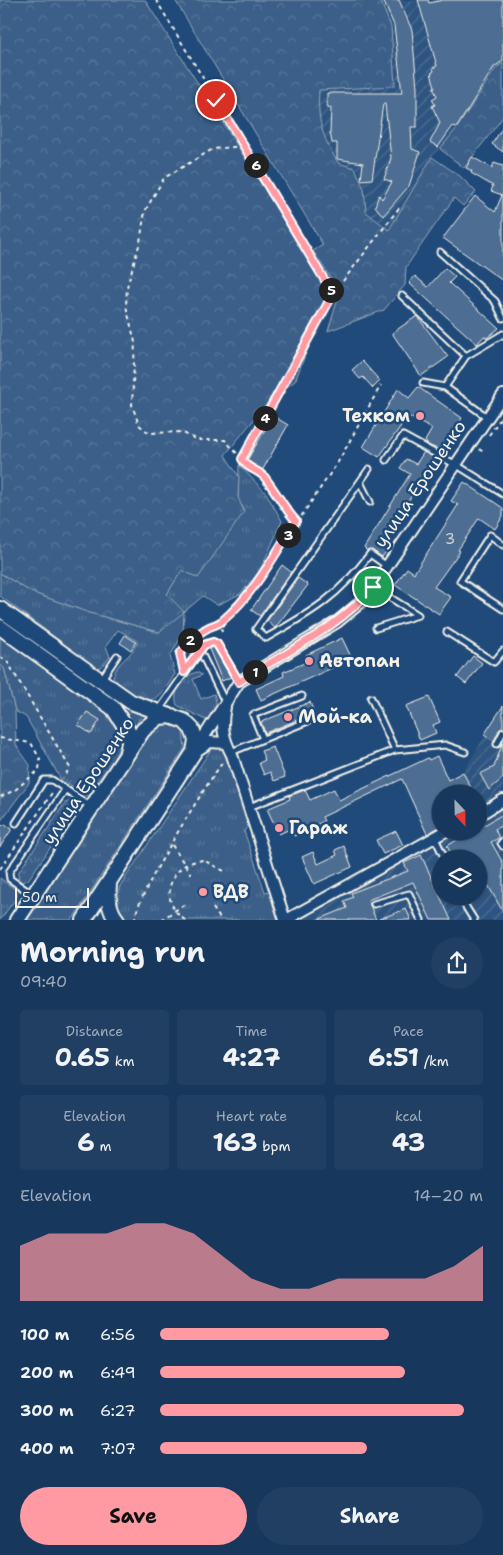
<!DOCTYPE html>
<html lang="en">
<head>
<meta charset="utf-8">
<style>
	:root { --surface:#17385c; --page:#203f62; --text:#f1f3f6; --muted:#9eacbb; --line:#365272; --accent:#ff9aa2 }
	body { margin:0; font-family:"Shantell Sans",sans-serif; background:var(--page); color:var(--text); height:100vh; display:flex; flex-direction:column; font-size:19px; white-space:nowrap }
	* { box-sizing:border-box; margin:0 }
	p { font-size:16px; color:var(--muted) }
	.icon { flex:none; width:28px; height:28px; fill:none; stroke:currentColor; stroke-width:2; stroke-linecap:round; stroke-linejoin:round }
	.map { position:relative; height:920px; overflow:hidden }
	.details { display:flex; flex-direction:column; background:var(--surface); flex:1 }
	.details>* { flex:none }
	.needle { width:32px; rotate:158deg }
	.buttons { position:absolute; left:432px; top:785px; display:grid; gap:10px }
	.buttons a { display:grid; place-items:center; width:55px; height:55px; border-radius:50%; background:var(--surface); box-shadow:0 1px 4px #0004,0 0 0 1px var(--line); font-size:25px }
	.scale { position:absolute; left:15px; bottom:12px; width:74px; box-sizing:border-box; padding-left:5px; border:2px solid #f4f1e8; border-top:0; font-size:14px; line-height:18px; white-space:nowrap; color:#f4f1e8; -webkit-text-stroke:4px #1f4a7a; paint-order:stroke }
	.pin { position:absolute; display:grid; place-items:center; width:42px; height:42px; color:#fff; margin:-21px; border:2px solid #fff; border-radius:50%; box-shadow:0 1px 5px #0007 }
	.km { position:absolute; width:25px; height:25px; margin:-12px; border-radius:50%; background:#222; color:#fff; font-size:14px; line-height:25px; text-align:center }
	.round { display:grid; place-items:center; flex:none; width:52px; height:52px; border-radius:26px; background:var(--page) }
	.head { display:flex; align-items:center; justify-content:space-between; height:85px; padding:0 20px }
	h1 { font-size:28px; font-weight:700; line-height:38px }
	.figures { display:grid; grid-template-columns:repeat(3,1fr); gap:8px; height:85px; padding:5px 20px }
	.figures div { display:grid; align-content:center; border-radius:5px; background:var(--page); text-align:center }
	.figures b { font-size:25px; font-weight:700 }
	.figures small { font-size:14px; font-weight:400 }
	.figures p { font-size:14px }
	.chart { height:140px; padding:10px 20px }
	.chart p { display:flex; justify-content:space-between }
	.chart svg { width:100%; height:90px; margin-top:5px; fill:var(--accent); opacity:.7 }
	.primary-button { display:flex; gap:10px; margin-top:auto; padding:10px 20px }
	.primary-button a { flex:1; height:58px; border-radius:30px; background:var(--accent); color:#111; font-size:20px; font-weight:700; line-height:58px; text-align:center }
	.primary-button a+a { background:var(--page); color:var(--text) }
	ul { padding:0 20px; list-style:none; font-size:16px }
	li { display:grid; grid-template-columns:80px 60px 1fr; align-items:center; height:38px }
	li i { height:12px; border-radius:6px; background:var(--accent) }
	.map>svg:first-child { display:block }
	.industrial { fill:url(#industrial-furrows); fill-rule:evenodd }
	.grass { fill:url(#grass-tufts); stroke:#97a8b8 }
	.forest { fill:url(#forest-crowns); stroke:#97a8b8 }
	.building { fill:#4d6e92; stroke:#f4f1e8 }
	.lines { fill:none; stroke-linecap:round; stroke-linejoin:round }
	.lane-casing { stroke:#f4f1e8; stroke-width:9 }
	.street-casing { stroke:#f4f1e8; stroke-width:14 }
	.secondary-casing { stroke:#f4f1e8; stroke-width:18 }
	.path { stroke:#f4f1e8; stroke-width:2; stroke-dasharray:4 4; stroke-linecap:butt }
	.lane { stroke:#1f4a7a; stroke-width:5 }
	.street { stroke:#1f4a7a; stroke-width:10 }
	.secondary { stroke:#1f4a7a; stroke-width:14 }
	.route-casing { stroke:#fff; stroke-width:10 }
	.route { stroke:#ff9aa2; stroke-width:6 }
	.poi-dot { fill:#ff9aa2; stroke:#1f4a7a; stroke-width:2 }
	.labels { text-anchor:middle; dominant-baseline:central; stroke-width:5; stroke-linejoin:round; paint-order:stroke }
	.number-label { font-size:15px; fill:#cad0d2 }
	.poi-label { font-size:18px; font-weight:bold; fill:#f4f1e8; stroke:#1f4a7a; text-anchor:start }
	.street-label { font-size:18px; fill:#f4f1e8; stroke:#1f4a7a }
</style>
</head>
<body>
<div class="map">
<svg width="503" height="920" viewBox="0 0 503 920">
	<defs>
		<pattern id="industrial-furrows" width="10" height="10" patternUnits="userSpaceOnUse" patternTransform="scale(1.25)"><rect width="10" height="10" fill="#2d5581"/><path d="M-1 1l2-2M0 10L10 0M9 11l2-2" fill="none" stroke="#4c6e93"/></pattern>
		<pattern id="grass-tufts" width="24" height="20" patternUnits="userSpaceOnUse" patternTransform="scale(1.25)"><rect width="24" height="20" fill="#3a5f88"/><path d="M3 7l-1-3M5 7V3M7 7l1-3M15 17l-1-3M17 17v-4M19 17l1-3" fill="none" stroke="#577699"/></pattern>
		<pattern id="forest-crowns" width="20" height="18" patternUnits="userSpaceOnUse" patternTransform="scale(1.25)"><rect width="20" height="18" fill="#3a5f88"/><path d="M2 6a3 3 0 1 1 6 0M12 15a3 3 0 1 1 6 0" fill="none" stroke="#577699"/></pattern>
	</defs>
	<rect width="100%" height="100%" fill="#1f4a7a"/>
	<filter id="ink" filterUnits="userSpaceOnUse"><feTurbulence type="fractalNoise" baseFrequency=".02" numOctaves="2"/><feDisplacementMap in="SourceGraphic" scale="10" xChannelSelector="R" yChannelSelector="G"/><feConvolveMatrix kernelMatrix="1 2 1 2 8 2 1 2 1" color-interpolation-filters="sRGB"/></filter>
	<g filter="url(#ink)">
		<path class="industrial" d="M380,0h123v63l-7,5 -39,60 -25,29 -42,73 -24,-18 -2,-23 -26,-26 -14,-25 -6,-22 1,-27 72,-62z
			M503,706v214h-199l28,-23 96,-61 -19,-40 54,-24zM441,794h38v37h-38zM441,859h38v37h-38z"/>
		<path class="grass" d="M239,465l27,28 16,28 -23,52 -19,21 -23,11 -14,-9 -19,16 -1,22 -13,22 5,18c-5,7 -12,21 -21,25 -12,4 -36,-11 -41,-22 5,-18 18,-18 25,-36l-20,-11 -12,16 4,11 -9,10 -5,1 -96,-72v-23l31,19 59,21 69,19 8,-38 15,-25 16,9 40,-81z
			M0,637l93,62c49,40 22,57 -7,97l-26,-18 -34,-61 -11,-6 -11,-43 -4,-4z
			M39,642l103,74 -9,13 -4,-11 -9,-12 -83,-60z
			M197,672l5,3 -9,4 8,20 13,-5c4,11 2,20 -7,27l-30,-16c-5,-14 6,-29 20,-33z
			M168,723l8,2 7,5 2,18 -113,172h-45l121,-184 6,-6z
			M212,748c5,0 10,0 14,5 10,15 18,53 23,72l-5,6 21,61 5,-1 10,29h-156c-7,-11 -8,-21 -4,-34z
			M71,801l6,4v4l-49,71 -6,2 -3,-2 -1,-7 47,-70z
			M0,878l17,13v6l-17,23z"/>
		<path class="forest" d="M0,0h145l185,292 -35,89 -22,15 -48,59 14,22 -1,20 6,15 -46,66 -16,-8 -15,24 17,18 -25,20 -69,-19 -59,-21 -31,-19z
			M175,0h205l11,27 4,59 -76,4c-2,31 3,46 19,73l17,5 9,21 2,23 23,18 43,-73 28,19 16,16 -13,14 -9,-8 -48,69 -1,18 -21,25 -56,21 12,-39 -27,-41 10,-6z
			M503,63v54l-39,51 -24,-19 17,-21 39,-60z
			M0,664l4,4 11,43 1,34 14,20 -1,18 -29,39z"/>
		<path class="building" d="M383,0h16l13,30 5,58v39h-6l1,22 8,3 -11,34 -26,30 -8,-10 4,-11 3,4 10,-17 -8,-3 7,-21 -6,-54h-2l-11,75 -11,1 2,-17 -26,-4v-16h-5l-2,-11 1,-24h-4v-15h75l-8,-68z
			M418,0h10l1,3 14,-3h60v61l-9,6 -37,60 -4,-1 -15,21 -8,-5 10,-19 -8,-17 3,-1 -3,-6 5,-3 -4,-8 2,-1 -4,-14 3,-2 -1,-3 4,-2z
			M503,127v25l-11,-8z
			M472,157l20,11 2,-5 9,3v115l-60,-43 32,-42 20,16 7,-17 -11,-4 2,-5 -22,-13 1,-2 -6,-3z
			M445,268l10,9 -6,6 50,45 -12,10 -3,-2 -7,8 -68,-61 6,-7 13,11z
			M417,316l31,41 -27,19 -29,-43z
			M362,361l18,20 -7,7 -10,-11 -3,2 -8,-9z
			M418,387l44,31 -20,33 -14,-6 -3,-4 7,-12 -24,-13 -29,41 -16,-10 35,-58 11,9z
			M273,416l15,9 -26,46 -16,-9z
			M424,452l11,6 -54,87 7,4 -6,8 -10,-7 -5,1 -3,-3 46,-74 -10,-6 6,-9 10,5z
			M464,482l39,26v8l-8,13 -16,-11 -21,32 2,1 -26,36 17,10 -12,17 -44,-29 12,-17 7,5 44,-68 -7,-4z
			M282,565l9,7 -31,44 -9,-6z
			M298,578l10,7 -33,43 -8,-7z
			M125,635l11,7 -5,8 -11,-7z
			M342,638l10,21 -91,41 -5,-11 28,-13 -1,-4 26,-11 -3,-6z
			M214,647l17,30 -9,4 -13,-32z
			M473,656l9,7 -16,21 -9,-7z
			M429,697l11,25 -7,3 3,8 -16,7 -14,-34z
			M310,702l4,11 -49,20 -4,-11z
			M503,706v22l-4,2 -5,11 -10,-6z
			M87,712l13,8 -9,14 -13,-9z
			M503,742v36l-14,12 -9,-16 14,-7z
			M273,747l12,30 -11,4 -4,-9 -6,3 -5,-12 6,-3 -4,-9z
			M437,756l11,24 15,-8 11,22h-33v32l-14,8 -25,-55 -80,38 2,4 -30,15 -4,-7 -11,5 -12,-25 23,-10 -1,-3 16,-6 5,10 24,-11 5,11 89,-42 1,2z
			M503,814v11l-8,4 4,9 -8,4 12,21v49l-24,-43v-10h-6l-3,-5 -8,5h-8l-7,-13 25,-15h7v-3z
			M5,824l7,5 -12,18v-20z
			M396,831l7,14 -20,9 -7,-14z
			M344,846l8,21 -38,17 -12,-27 11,-5 5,12 19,-9 -2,-5z
			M421,855l30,65h-20l-18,-38 -45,18 8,20h-59l30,-12 -3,-7 9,-4 -2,-4 57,-22 -4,-8z
			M406,909l5,11h-32v-1z"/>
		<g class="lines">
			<g class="lane-casing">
				<path id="lane" d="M440,252l55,49 8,17
					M402,296l64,60 37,-22
					M423,383l22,4 42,30
					M445,387l21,-31
					M386,460l17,-24 57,31 43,27
					M369,469l-113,160 10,9c46,-26 72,-41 104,-84l17,12
					M360,482l10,20
					M503,545l-13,-10 -30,46 43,28
					M373,587l45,28 -42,13
					M447,632l47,30 9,-11
					M200,651l25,51
					M101,680l16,-24
					M371,698l24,52
					M159,710l41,-59 4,-6 9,-3 4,2 22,38
					M263,739l-10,-24 49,-19
					M497,744l6,-12
					M231,752l82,-33
					M249,807l146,-57 50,-5 20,7
					M16,823l28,-43h8l39,27
					M435,838l10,21
					M503,841l-2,2 2,3
					M33,895l-23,-16 -1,-7 56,-82
					M459,896l15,24
					M374,904l35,-10 12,26"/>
			</g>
			<g class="street-casing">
				<path id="street" d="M225,707c-4,19 -2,31 7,48l53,165
					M196,749l43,-67 98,-60 23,-19 13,-16 130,-192
					M196,751l14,-9 15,1
					M479,815l24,-15
					M286,920l160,-89"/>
			</g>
			<g class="secondary-casing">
				<path id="secondary" d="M0,609l131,93 53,19 8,8 4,11 -2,12 -110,168
					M0,627l113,81 15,23 1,12 -2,9
					M109,884c-1,13 -1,25 8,36
					M17,920l126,-190 16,-13 13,-1"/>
			</g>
			<path class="path" d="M156,0l177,294
				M489,435l14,-20
				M479,449l6,4
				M242,459l-17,-19h-27l-17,-8 -32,1 -10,-8 -7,-20 3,-63 -9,-36 1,-19 13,-45 5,-31 19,-33 49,-29 31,-3
				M296,521c-12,-13 -19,-28 -30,-42 -6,-9 -20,-10 -24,-20l91,-165 66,-86
				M222,632l-2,-10 43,-49 75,-111 43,-77
				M0,657l7,4 63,107 -7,10
				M181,666l-1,-12c10,-16 23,-24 40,-32
				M0,738l31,5 9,16 -1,11 -24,20 -15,7
				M172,845l19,29
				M0,869l54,-79
				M213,908l8,12
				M135,920c-1,-21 72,-137 88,-158
				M161,920l24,-16
				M185,920c-20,-13 -21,-40 -1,-54 5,-4 13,-5 19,-6l21,11"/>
			<use href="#lane" class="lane"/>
			<use href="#street" class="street"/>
			<use href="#secondary" class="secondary"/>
		</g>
	</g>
	<g class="lines" filter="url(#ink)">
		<g class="route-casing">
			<path id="route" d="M216,100l117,194 -91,165c4,10 18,11 24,20 11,14 18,29 30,42 -22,35 -43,74 -74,100 -5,4 -13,5 -18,9 -10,6 -18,15 -24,24l4,18 20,-27 9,-3 4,2 22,38c46,-30 99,-53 134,-95"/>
		</g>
		<use href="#route" class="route"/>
	</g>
	<g class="poi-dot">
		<circle cx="420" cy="416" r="5"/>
		<circle cx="309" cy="661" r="5"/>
		<circle cx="288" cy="717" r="5"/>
		<circle cx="279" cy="828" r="5"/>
		<circle cx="203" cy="892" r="5"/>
	</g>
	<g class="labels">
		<g class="number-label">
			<text x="450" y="539">3</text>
		</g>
		<g class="poi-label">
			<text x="410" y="416" text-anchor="end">Техком</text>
			<text x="319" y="661">Автопан</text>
			<text x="298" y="717">Мой-ка</text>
			<text x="289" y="828">Гараж</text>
			<text x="213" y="892">ВДВ</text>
		</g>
		<g class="street-label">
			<text transform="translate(420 484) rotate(-56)">улица Ерошенко</text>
			<text transform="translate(88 781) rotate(-56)">улица Ерошенко</text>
		</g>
	</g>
</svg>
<div class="buttons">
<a><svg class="needle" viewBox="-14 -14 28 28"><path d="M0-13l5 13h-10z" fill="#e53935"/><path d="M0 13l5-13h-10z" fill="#9eacbb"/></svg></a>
<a><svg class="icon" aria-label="layers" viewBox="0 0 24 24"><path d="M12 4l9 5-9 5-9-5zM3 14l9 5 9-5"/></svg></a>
</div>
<div class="scale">50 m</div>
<div class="pin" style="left:373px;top:587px;background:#1e9e55"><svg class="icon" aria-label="arrive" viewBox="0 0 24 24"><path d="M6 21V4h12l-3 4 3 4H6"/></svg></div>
<div class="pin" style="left:216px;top:100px;background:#d93025"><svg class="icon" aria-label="check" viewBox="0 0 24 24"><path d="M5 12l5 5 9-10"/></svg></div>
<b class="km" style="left:255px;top:672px">1</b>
<b class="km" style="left:190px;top:640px">2</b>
<b class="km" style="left:288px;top:535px">3</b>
<b class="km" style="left:265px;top:418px">4</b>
<b class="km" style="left:331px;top:290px">5</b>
<b class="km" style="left:256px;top:165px">6</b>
</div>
<section class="details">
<div class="head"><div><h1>Morning run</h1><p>09:40</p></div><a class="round"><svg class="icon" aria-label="share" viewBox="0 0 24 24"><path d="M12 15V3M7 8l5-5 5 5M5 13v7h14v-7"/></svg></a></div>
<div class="figures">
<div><p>Distance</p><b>0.65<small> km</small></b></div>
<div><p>Time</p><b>4:27</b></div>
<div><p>Pace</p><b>6:51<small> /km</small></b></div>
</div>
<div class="figures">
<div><p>Elevation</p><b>6<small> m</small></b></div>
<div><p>Heart rate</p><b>163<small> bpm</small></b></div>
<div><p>kcal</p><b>43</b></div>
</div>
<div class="chart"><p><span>Elevation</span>14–20 m</p>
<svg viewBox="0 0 160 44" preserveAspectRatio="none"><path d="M0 44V17L10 11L20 11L30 11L40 6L50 6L60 11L70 22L80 33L90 38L100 38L110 33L120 33L130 33L140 33L150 27L160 17V44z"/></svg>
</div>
<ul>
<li><b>100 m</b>6:56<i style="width:71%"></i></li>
<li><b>200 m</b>6:49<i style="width:76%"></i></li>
<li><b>300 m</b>6:27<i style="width:94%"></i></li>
<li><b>400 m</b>7:07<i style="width:64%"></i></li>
</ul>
<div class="primary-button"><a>Save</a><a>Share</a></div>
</section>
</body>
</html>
